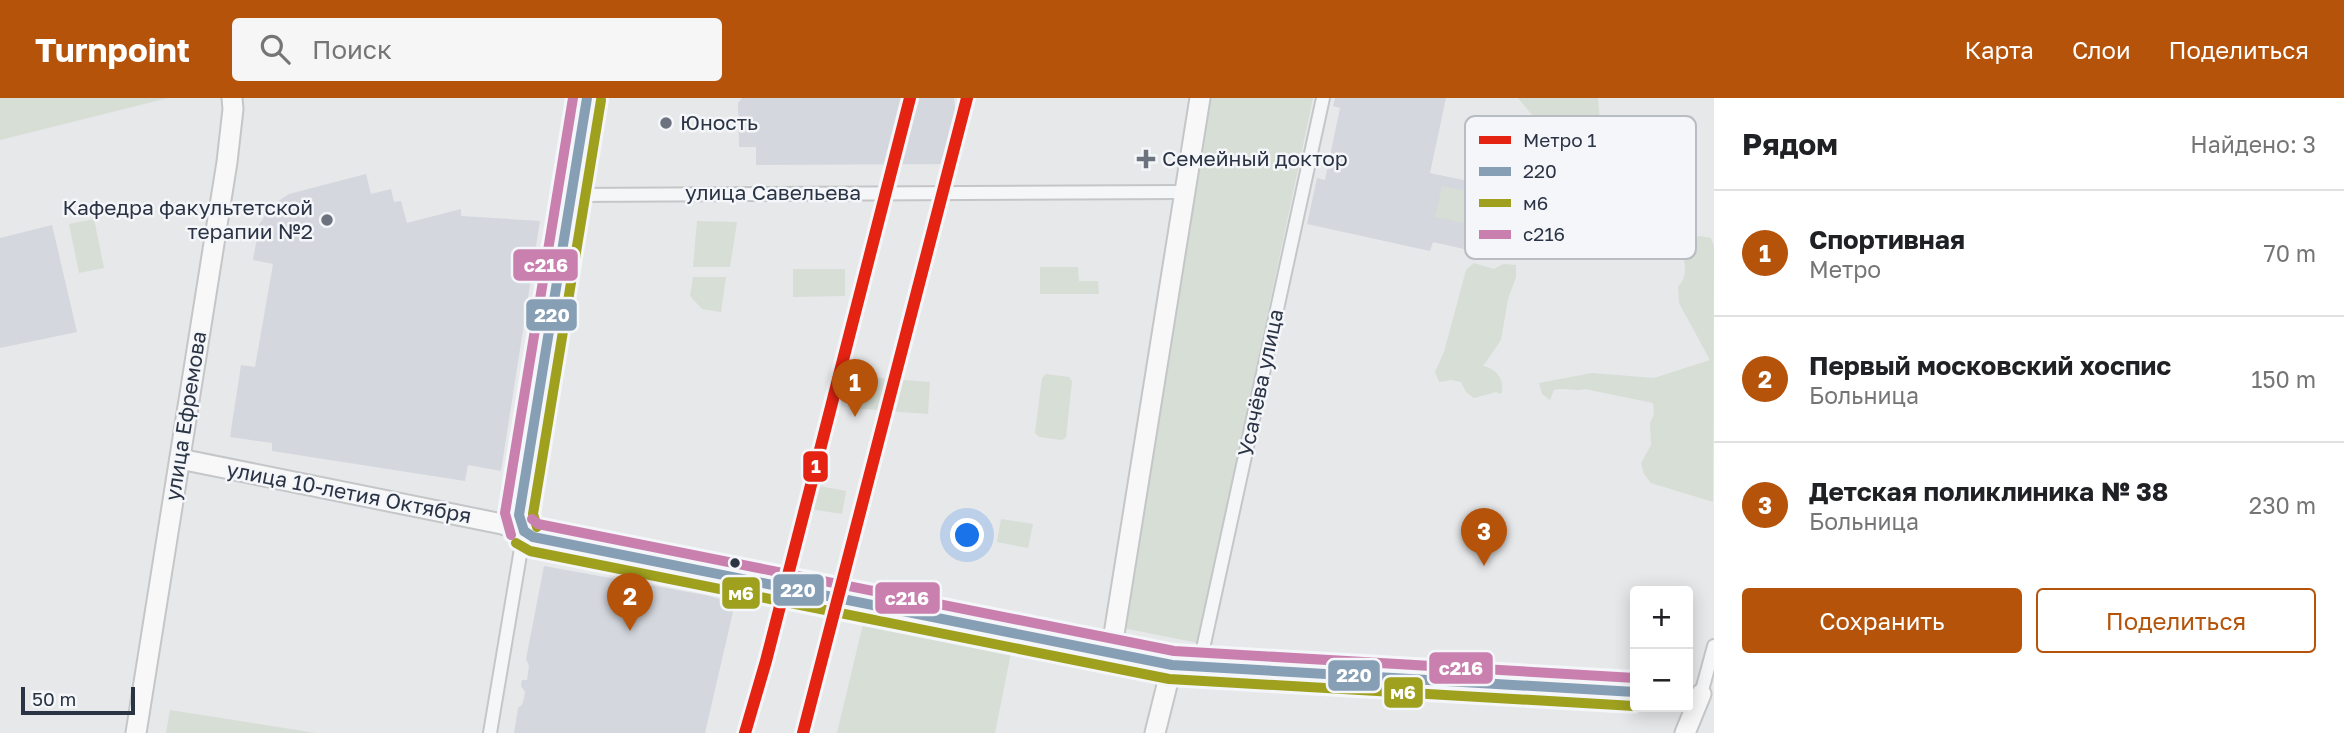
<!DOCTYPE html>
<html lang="ru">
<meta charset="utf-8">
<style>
body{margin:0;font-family:"Golos Text",sans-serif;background:#f6f6f6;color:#202124}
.controls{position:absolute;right:21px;bottom:21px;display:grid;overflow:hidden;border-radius:7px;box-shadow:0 4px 18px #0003}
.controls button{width:63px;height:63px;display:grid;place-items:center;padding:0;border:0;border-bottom:2px solid #e0e0e0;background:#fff;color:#202124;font:35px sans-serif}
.scale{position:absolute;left:21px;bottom:18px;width:114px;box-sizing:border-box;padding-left:7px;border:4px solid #2b3445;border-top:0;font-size:19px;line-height:24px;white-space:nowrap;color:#2b3445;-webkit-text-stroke:5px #f4f6f9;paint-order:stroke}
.you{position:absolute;left:968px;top:438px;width:24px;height:24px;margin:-18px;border:5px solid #fff;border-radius:50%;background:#1a73e8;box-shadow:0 0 0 10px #1a73e833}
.badge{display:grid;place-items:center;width:46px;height:46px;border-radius:50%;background:#b45309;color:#fff;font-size:23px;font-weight:700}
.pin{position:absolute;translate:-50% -58px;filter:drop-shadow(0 2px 4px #0008)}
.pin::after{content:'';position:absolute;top:37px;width:24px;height:21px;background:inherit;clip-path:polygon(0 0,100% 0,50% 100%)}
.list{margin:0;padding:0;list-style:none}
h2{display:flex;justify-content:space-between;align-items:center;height:91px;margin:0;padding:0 28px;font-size:30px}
h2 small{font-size:23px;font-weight:400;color:#757577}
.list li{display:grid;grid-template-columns:46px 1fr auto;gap:21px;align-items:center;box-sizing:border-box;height:126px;padding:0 28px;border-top:2px solid #e0e0e0}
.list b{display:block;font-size:26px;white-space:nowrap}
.list p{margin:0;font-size:23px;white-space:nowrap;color:#757577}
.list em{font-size:23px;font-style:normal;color:#757577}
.actions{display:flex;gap:14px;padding:21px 28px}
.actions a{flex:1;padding:16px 0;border:2px solid #b45309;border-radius:7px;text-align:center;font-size:24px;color:#b45309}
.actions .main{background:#b45309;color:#fff}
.icon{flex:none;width:38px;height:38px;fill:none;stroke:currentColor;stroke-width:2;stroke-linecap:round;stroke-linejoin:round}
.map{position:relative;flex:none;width:1714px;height:635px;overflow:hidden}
header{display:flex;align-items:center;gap:42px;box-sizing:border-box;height:98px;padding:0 35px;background:#b45309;color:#fff}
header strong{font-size:33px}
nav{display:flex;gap:38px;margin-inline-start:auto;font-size:24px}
.search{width:490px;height:63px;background:#f6f6f6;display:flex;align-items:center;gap:18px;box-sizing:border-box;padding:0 24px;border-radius:7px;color:#757577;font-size:26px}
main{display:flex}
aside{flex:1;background:#fff}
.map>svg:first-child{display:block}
.built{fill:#d4d7dd}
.green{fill:#d6ded6}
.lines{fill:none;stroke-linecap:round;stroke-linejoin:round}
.street-casing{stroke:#c4c6c8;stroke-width:16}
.secondary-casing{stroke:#c4c6c8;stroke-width:23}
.street{stroke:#f5f6f7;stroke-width:12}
.secondary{stroke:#f8f8f8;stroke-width:19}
.bus-1-casing{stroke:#f4f6f9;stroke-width:16}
.bus-2-casing{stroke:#f4f6f9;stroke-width:16}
.bus-3-casing{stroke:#f4f6f9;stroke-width:16}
.bus-1{stroke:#869fb5;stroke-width:10}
.bus-2{stroke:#9ea01e;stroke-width:10}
.bus-3{stroke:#ca80af;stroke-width:10}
.metro-1-casing{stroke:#f4f6f9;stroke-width:18}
.metro-1{stroke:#e42313;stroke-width:12}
.poi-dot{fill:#6c737f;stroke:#f4f6f9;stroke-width:2.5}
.bus-dot{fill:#2b3445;stroke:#f4f6f9;stroke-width:2.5}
.labels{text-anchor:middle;stroke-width:5;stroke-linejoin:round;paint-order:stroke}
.poi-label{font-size:21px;fill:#2b3445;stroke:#f4f6f9;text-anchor:start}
.street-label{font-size:21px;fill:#2b3445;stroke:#f4f6f9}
.key{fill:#f4f6f9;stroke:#b8bcc3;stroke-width:2}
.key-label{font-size:19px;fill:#2b3445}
.line-badge{stroke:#f4f6f9;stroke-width:2.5}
.badge-label{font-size:19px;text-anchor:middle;font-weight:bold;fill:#fff}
</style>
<header>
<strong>Turnpoint</strong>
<div class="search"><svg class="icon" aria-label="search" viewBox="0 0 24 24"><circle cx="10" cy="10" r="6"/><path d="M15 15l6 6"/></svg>Поиск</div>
<nav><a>Карта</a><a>Слои</a><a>Поделиться</a></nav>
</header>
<main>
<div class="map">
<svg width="1714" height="635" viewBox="0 0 1714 635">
<rect width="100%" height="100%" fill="#e6e8ea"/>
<g class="built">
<path d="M 742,0 L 954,0 L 960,66 L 756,67 L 756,49 L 739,49 L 738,5 Z"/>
<path d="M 1335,0 L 1446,0 L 1430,75 L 1482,86 L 1468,152 L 1433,144 L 1430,153 L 1307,126 L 1317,80 L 1325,82 L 1340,10 L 1333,8 Z"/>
<path d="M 366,76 L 371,96 L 391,91 L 394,104 L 401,103 L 407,125 L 461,111 L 461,118 L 540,123 L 501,373 L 468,367 L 465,383 L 272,353 L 272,345 L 230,339 L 241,267 L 255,269 L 273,166 L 253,162 L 259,127 L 271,108 L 289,96 Z"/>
<path d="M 52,127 L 77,234 L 0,250 L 0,140 Z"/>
<path d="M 544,468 L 705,497 L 735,505 L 705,635 L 514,635 L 518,610 L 522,607 L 524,600 L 525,594 L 521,588 L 522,582 L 527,582 L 529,568 L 526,561 Z"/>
</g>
<g class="green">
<path d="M 0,0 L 168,0 L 0,42 Z"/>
<path d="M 1210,0 L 1313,0 L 1198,545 L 1123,530 L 1123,517 Z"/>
<path d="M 1518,0 L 1598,0 L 1601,38 L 1597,71 L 1600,82 L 1610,86 L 1618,94 L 1613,114 L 1583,111 L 1575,99 L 1541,91 L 1545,53 L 1537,23 Z"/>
<path d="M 1442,88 L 1471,94 L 1464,125 L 1435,119 Z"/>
<path d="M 1479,117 L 1504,123 L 1495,162 L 1469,156 Z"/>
<path d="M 94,121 L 104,170 L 79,175 L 69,126 Z"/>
<path d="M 697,123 L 737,124 L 730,169 L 693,169 Z"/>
<path d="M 1700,138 L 1711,140 L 1714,148 L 1713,404 L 1651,385 L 1644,376 L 1641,365 L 1651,347 L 1650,325 L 1654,316 L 1653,305 L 1585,291 C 1574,294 1566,289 1554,292 L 1550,302 L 1542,296 L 1539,285 L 1592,275 L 1654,280 L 1710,262 L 1679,205 L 1678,189 C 1695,169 1674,161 1690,140 Z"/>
<path d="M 1474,165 L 1494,171 L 1503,166 L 1516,167 L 1516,179 L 1508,201 L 1501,242 L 1483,268 C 1496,270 1506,283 1501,296 L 1496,294 L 1474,300 L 1466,294 L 1461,284 L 1451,282 L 1439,284 L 1435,274 L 1444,254 L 1466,172 Z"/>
<path d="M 1040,169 L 1078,169 L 1079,183 L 1098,183 L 1099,196 L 1040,196 Z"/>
<path d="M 793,171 L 845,171 L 845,198 L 793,199 Z"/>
<path d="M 693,179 L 726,179 L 721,214 L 702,211 L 690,198 Z"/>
<path d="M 1046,276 L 1069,279 L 1072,283 L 1066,339 L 1062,342 L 1039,339 L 1035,335 L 1042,280 Z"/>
<path d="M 853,278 L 930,284 L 928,316 L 850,310 Z"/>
<path d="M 814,387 L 846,393 L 842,416 L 810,411 Z"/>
<path d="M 1001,421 L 1033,426 L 1028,450 L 997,444 Z"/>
<path d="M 863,526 L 1011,555 L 995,635 L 837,635 Z"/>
<path d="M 170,612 L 316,635 L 166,635 Z"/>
</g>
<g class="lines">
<g class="street-casing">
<g id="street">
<path d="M 572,97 L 1183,94"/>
<path d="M 1199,569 L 1323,0"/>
<path d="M 1701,596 L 1714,548"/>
<path d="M 490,635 L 524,433"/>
</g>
</g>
<g class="secondary-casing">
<g id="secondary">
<path d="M 180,361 L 502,426 L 524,433 L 533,439 L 1172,567 L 1635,594"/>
<path d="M 524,433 L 519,417 L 587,0"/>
<path d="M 1111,555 L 1200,0"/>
<path d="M 136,635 L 227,64 L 233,11 L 232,0"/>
<path d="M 1155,635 L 1172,567"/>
<path d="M 1685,635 L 1701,596"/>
</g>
</g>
<use href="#street" class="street"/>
<use href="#secondary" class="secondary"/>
<g class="bus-1-casing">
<g id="bus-1">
<path d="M 524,433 L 533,439 L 1172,567 L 1635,594"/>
<path d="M 524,433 L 519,417 L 587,0"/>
</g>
</g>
<g class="bus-2-casing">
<g id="bus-2">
<path d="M 537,429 L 533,416 L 601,2"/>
<path d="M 516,445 L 530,453 L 1169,581 L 1634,608"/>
</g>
</g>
<g class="bus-3-casing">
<g id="bus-3">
<path d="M 532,421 L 538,426 L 1174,553 L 1635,580"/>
<path d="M 511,437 L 505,415 L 573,0"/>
</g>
</g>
<use href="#bus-1" class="bus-1"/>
<use href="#bus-2" class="bus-2"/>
<use href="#bus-3" class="bus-3"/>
<g class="metro-1-casing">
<g id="metro-1">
<path d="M 745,635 L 766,563 L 910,0"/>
<path d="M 803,635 L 967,0"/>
</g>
</g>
<use href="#metro-1" class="metro-1"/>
</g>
<g class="poi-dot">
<circle cx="666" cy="25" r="7"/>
<path d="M1142.5 50.5h7v7h7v7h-7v7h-7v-7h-7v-7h7z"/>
<circle cx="327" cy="122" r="7"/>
</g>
<circle class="bus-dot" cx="735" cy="465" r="6"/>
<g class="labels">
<g class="poi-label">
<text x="680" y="32">Юность</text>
<text x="1162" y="68">Семейный доктор</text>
<text x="313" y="117" text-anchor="end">Кафедра факультетской<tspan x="313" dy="24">терапии №2</tspan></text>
</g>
<g class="street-label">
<text x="773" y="102">улица Савельева</text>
<text transform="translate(1261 285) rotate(-78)" y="7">Усачёва улица</text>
<text transform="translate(186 318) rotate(-81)" y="7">улица Ефремова</text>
<text transform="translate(349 395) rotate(11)" y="7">улица 10-летия Октября</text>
</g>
</g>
<rect x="1465" y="18" width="231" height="143" rx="10" class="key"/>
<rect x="1479" y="38" width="32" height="8" fill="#e42313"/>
<rect x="1479" y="69" width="32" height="9" fill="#869fb5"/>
<rect x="1479" y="101" width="32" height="8" fill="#9ea01e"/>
<rect x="1479" y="132" width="32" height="9" fill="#ca80af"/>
<g class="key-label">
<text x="1523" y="49">Метро 1</text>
<text x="1523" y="80">220</text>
<text x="1523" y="112">м6</text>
<text x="1523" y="143">с216</text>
</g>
<g class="line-badge">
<rect x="512" y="150" width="67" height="34" rx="7" fill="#ca80af"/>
<rect x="525" y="200" width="53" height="34" rx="7" fill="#869fb5"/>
<rect x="802" y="352" width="27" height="33" rx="7" fill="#e42313"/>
<rect x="772" y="475" width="53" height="34" rx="7" fill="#869fb5"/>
<rect x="721" y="478" width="40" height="34" rx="7" fill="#9ea01e"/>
<rect x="874" y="483" width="67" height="34" rx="7" fill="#ca80af"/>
<rect x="1428" y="553" width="66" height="34" rx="7" fill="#ca80af"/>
<rect x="1327" y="561" width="54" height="33" rx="7" fill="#869fb5"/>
<rect x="1383" y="578" width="41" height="33" rx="7" fill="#9ea01e"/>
</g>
<g class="badge-label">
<text x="546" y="174">с216</text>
<text x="552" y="224">220</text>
<text x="816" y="375">1</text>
<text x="798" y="499">220</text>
<text x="741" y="502">м6</text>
<text x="907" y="507">с216</text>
<text x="1461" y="577">с216</text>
<text x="1354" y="584">220</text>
<text x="1403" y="601">м6</text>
</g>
</svg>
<div class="controls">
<button>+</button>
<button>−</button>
</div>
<div class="scale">50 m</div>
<div class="you"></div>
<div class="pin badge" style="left:855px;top:319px">1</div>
<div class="pin badge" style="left:630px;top:533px">2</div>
<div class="pin badge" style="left:1484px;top:468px">3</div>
</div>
<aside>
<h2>Рядом<small>Найдено: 3</small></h2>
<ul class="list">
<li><span class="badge">1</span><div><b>Спортивная</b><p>Метро</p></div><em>70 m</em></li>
<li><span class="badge">2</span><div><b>Первый московский хоспис</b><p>Больница</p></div><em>150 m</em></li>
<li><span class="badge">3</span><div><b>Детская поликлиника № 38</b><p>Больница</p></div><em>230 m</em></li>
</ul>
<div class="actions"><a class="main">Сохранить</a><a>Поделиться</a></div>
</aside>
</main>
